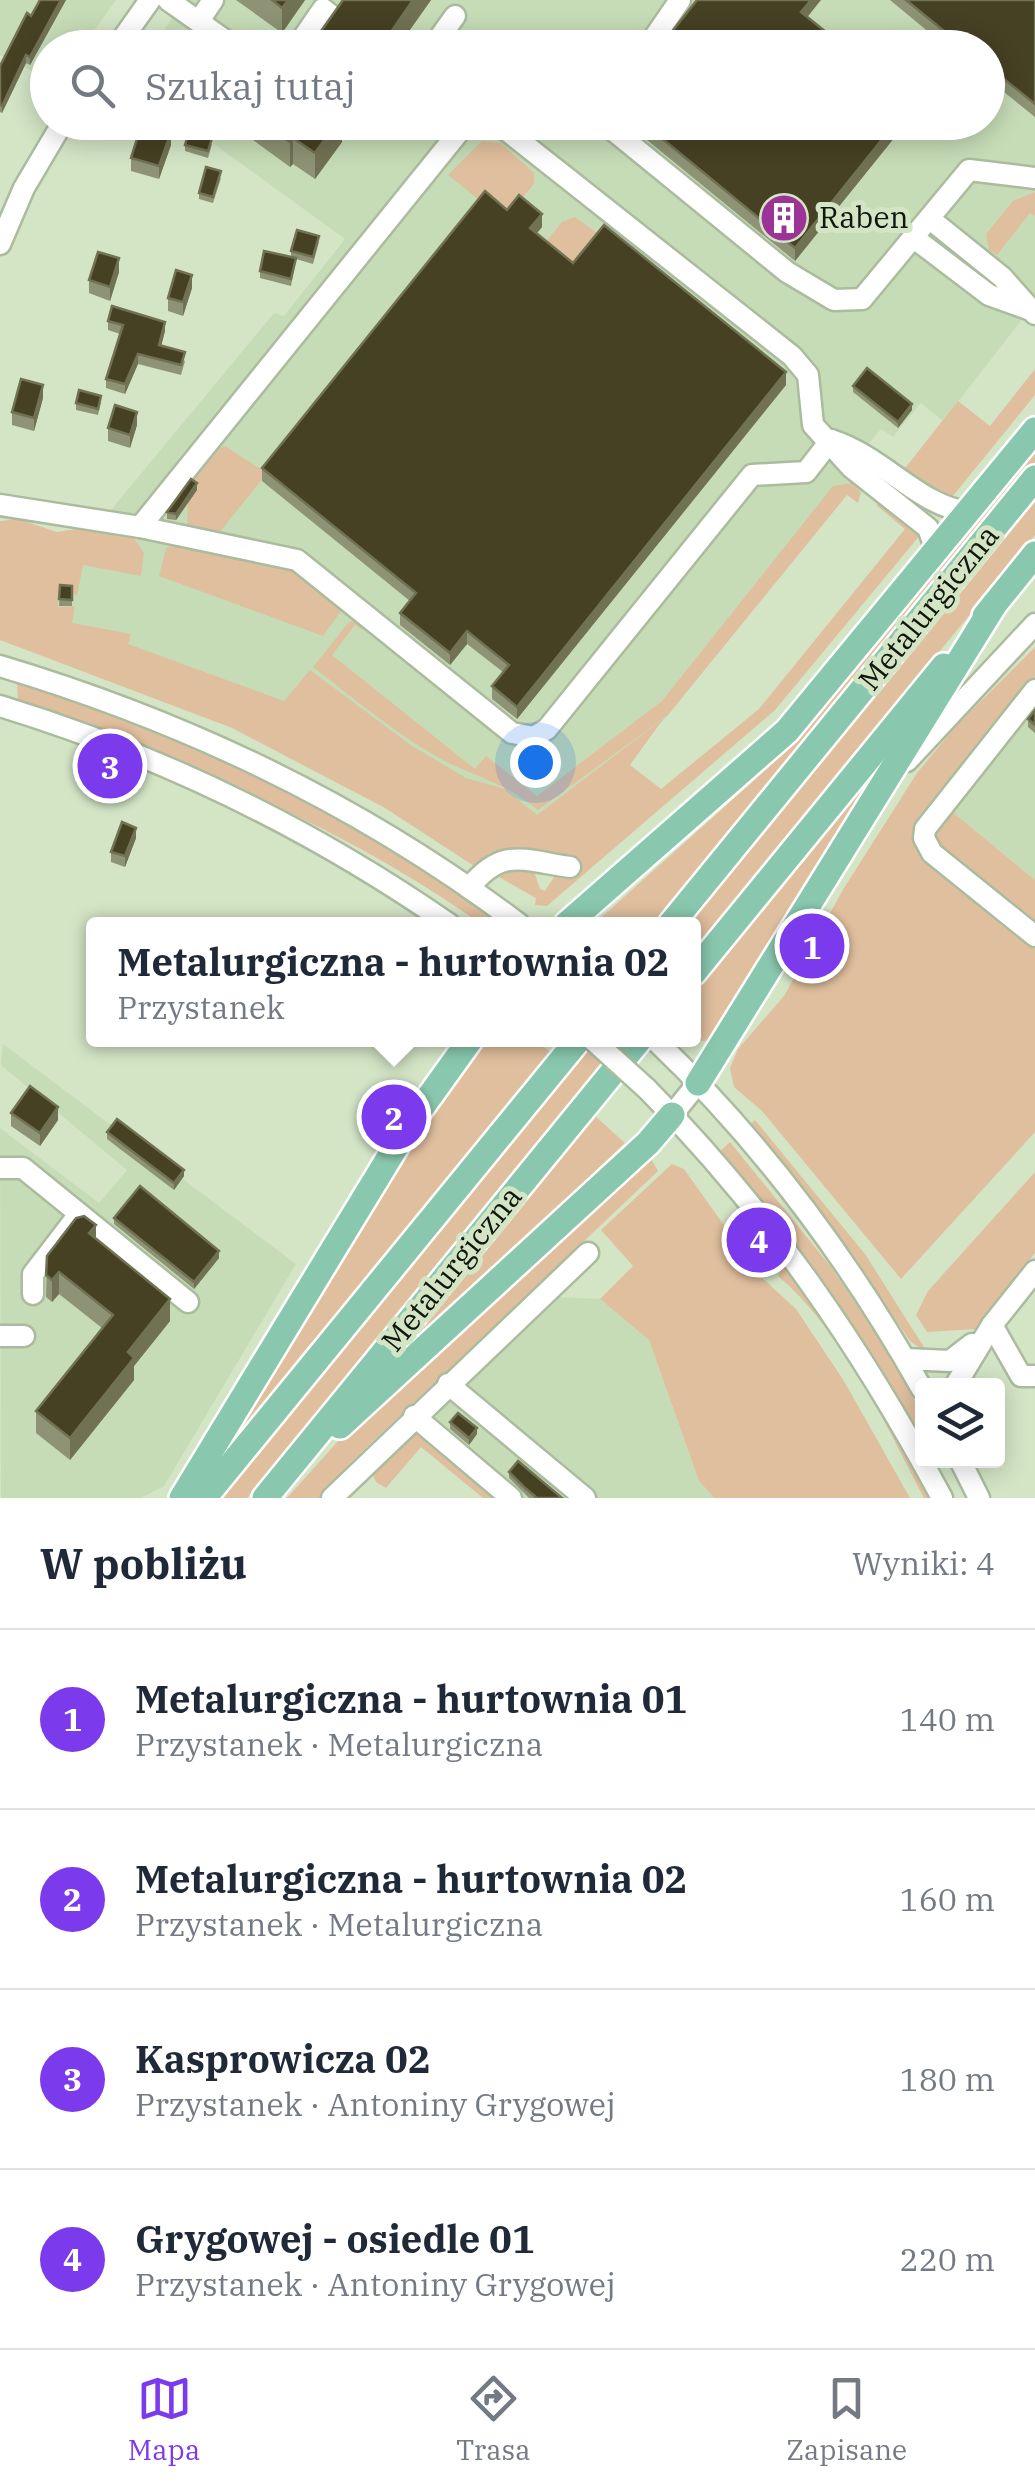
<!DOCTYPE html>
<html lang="pl">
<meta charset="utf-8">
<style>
body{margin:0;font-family:"IBM Plex Serif",serif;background:#f2f2f3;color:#1f2937}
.controls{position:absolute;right:30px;bottom:30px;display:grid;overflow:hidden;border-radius:10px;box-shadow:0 5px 25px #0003}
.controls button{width:90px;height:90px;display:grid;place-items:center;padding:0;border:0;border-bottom:2px solid #e0e1e3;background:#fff;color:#1f2937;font:50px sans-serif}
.you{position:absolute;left:535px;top:762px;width:35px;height:35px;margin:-25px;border:8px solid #fff;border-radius:50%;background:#1a73e8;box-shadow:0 0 0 15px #1a73e833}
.badge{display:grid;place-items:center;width:65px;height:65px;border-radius:50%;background:#7c3aed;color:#fff;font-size:32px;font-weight:700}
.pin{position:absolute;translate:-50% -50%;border:5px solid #fff;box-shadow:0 2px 10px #0006}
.popup{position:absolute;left:86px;top:917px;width:615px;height:130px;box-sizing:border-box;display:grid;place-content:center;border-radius:10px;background:#fff;filter:drop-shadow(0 2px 8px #0005);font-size:32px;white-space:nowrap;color:#747a83}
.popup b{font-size:38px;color:#1f2937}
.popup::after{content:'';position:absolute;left:50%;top:100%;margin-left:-20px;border:20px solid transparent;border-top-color:#fff}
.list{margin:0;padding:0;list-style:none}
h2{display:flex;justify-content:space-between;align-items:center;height:130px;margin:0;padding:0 40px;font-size:42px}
h2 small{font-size:32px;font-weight:400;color:#747a83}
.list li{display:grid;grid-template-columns:65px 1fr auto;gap:30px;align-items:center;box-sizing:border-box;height:180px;padding:0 40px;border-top:2px solid #e0e1e3}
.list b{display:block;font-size:38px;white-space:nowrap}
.list p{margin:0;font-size:32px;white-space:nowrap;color:#747a83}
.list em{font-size:32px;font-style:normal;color:#747a83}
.icon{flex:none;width:55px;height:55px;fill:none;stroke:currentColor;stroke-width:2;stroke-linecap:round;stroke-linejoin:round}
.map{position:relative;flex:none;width:1035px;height:1498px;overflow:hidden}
.search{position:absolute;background:#fff;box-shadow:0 5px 25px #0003;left:30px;right:30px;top:30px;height:110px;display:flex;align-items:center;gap:25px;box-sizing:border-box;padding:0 35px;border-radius:55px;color:#747a83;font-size:38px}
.sheet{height:850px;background:#fff}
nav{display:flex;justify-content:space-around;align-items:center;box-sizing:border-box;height:140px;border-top:2px solid #e0e1e3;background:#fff;font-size:28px;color:#747a83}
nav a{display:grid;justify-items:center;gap:5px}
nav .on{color:#7c3aed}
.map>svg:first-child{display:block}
.built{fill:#c6dcb6}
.green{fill:#e0bf9e}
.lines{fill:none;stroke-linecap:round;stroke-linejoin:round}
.minor-casing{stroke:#abbc9e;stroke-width:25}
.major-casing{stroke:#fff;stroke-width:30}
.minor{stroke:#fff;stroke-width:20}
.major{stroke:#89c8af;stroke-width:25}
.minor-bridge-casing{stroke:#abbc9e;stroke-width:25;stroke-linecap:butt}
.minor-bridge{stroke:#fff;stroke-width:20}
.wall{fill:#8d9374}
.shaded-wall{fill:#717254}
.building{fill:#464123;stroke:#717254;stroke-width:2.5}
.labels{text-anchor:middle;stroke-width:10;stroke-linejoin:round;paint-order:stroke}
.poi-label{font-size:30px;fill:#10160b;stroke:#d4e5c6;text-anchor:start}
.street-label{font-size:30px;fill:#10160b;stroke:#d4e5c6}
</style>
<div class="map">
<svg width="1035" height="1498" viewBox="0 0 1035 1498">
<rect width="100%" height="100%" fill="#d4e5c6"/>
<g class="built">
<path d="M 0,0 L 116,0 L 82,47 L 48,48 L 47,78 L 0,55 Z"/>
<path d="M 185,0 L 1035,0 L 1035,303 L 943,421 L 921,403 L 893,437 L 881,429 L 852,464 L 862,473 L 663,721 L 537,818 L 19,621 L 274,313 L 284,316 L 345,239 L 185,123 L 988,122 L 988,48 L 152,47 Z"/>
<path d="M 1035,676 L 1035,880 L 938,800 Z"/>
<path d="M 3,1044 L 296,1264 L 164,1486 L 141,1498 L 1,1498 L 0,1128 L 99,1203 L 127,1170 L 1,1065 Z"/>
<path d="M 557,1297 L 600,1299 L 649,1340 L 699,1481 L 714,1498 L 524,1498 L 430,1422 Z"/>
</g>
<g class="green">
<path d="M 482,141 L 501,143 L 534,173 L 534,184 L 504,220 L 448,175 Z"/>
<path d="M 1035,192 L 1035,216 L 1030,213 L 997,255 L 989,250 L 986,234 L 1013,201 Z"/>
<path d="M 575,217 L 604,238 L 573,276 L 540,249 L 562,222 Z"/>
<path d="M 1035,369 L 1035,395 L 948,502 L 902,472 L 958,401 L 990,426 Z"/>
<path d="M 225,446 L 267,473 L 219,533 L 187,528 L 188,500 L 178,496 L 210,452 Z"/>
<path d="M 1035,446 L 1035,464 L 655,924 L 594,924 L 750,784 L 820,709 Z"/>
<path d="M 852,483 L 861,492 L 858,503 L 847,495 L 668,715 L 538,810 C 504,781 472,777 434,755 C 391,730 352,697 313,667 L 349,622 L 358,619 L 366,623 L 361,629 L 355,625 L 332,655 L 475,769 L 486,756 L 537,796 L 662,701 L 833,486 Z"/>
<path d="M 1035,490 L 1035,535 L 694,951 L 694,924 L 682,924 Z"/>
<path d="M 880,503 L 921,534 L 775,710 L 547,906 L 535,905 L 536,898 L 497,876 L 494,880 L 489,877 L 501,865 L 534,871 L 540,889 L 545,891 L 556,874 L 493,855 L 474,866 L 385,808 L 232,728 L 0,640 L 0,521 L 18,519 L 57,532 L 89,527 L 133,537 L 144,553 L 141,576 L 83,565 L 77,596 L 66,589 L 58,593 L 58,607 L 75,606 L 72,623 L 131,634 L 128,644 L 284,701 L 310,670 L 412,746 L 466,778 L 505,789 L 537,815 L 664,718 L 630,765 L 661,789 L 759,709 L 905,529 L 876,505 Z"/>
<path d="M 178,545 L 300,571 L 341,604 L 342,610 L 323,636 L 159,576 L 166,548 Z"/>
<path d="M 1035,647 L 1035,676 L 938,800 L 1035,880 L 1035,1132 L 901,1279 L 762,1111 L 734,1087 L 730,1068 L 738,1049 L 784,996 L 844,888 L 917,773 L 955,727 Z"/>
<path d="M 17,680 C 190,738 349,813 497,920 L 494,924 L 481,924 C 335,821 185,764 18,704 Z"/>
<path d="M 933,697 L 712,1040 L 683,1043 L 679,1040 L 694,1040 L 694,995 Z"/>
<path d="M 486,1040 L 533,1040 L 554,1054 L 218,1464 C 302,1320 383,1172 486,1040 Z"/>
<path d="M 588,1040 L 621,1040 L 247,1498 L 215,1498 Z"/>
<path d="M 593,1114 L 625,1143 L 372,1383 Z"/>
<path d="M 755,1120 L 865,1254 L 929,1355 L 910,1341 L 831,1225 L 749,1125 Z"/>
<path d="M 730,1142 L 831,1267 L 885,1347 L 922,1414 L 922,1437 C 864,1335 796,1241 719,1152 Z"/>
<path d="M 650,1157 L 658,1171 L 351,1462 L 320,1498 L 287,1498 L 375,1400 Z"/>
<path d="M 672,1164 L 684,1169 L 760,1276 L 796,1309 L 844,1381 L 910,1498 L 714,1498 L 699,1481 L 649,1340 L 600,1299 L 633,1266 L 601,1230 Z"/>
<path d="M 1035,1172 L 1035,1253 L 976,1329 L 927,1332 L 916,1315 L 928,1291 Z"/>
<path d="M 783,1267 L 823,1311 L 933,1498 L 924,1498 C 887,1426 840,1328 778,1276 Z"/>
<path d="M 413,1431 L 419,1432 L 499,1498 L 483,1498 L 421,1447 L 386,1488 L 376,1482 L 371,1471 Z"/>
</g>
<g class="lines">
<g class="minor-casing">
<g id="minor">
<path d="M 168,0 L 236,48"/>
<path d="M 199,21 L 213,0"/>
<path d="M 116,48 L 150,0"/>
<path d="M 296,48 L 323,9 L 332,16"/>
<path d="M 432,48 L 455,16"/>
<path d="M 647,48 L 680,0"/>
<path d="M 496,122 L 792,356 L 808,375 L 813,425 L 852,468 L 928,528 L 936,550"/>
<path d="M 603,122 L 787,272 L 834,300 L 862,299 L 969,170 L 1035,178"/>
<path d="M 930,219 L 1002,277 L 1035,314"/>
<path d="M 914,238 L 989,295 L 1028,309"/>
<path d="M 0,244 L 24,188 L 63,122"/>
<path d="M 831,440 C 884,457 919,506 968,512"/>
<path d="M 0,505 L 140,527 L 297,560 L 512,733 L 534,737 L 547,729 L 752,475 L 806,472 L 831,440"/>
<path d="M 140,527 L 467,122"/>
<path d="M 0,666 C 187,722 363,806 519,924"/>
<path d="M 1035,690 L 925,829 L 924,838 L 932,853 L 1035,936"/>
<path d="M 0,706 C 160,755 312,829 449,924"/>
<path d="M 907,761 L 1035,624"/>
<path d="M 469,888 C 502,847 522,860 570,867"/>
<path d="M 655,1040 C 762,1142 850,1261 922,1389"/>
<path d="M 647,1089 C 768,1211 861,1347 942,1498"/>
<path d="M 672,1115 L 698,1083"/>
<path d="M 0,1168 L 23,1168 L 188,1302"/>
<path d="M 33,1294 L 33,1274 L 79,1214"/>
<path d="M 992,1325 L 1021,1376 L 1035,1376"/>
<path d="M 0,1336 L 24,1336"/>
<path d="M 905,1359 L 950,1361 L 972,1344"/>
<path d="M 448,1384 L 585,1498"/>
<path d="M 955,1386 L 992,1325 L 1035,1271"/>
<path d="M 414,1416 L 511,1498"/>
<path d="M 960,1460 L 979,1498"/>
<path d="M 332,1498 L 588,1253"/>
</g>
</g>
<g class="major-casing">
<g id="major">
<path d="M 985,616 L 1035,554"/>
<path d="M 567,924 L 787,731 L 1035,430"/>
<path d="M 671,924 L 1035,478"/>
<path d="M 694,972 L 944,666"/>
<path d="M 698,1083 L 994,605"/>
<path d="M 340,1426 L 648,1143 L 672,1115"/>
<path d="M 182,1498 L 409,1125 L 470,1040"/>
<path d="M 204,1498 L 578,1040"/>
<path d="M 265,1498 L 639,1040"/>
</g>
</g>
<use href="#minor" class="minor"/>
<use href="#major" class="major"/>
<g class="minor-bridge-casing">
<path id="minor-bridge" d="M 593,1040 L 647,1089"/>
</g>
<use href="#minor-bridge" class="minor-bridge"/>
</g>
<g class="wall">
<path d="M 40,0 L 66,0 L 30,65 L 26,63 L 2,113 L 0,112 L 0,66 Z"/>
<path d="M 236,0 L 305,0 L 282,33 Z"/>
<path d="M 431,0 L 397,48 L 319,48 L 319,34 Z"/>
<path d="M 890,0 L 1035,0 L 1035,117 L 988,79 L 988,48 L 948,48 Z"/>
<path d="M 228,122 L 342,122 L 342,142 L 315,179 L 293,164 L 290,167 Z"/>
<path d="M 625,122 L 907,122 L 795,261 Z"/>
<path d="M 212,144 L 208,158 L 185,151 L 185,145 Z"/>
<path d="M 171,145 L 159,179 L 131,171 L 131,158 Z"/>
<path d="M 221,178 L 213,203 L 199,199 L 199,193 Z"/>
<path d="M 507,210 L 542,227 L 537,233 L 573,263 L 786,385 L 517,719 L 492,699 L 492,686 L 503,672 L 467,644 L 450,665 L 400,625 L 400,613 L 410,601 L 262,481 L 262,468 Z"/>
<path d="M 319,242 L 313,264 L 296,259 L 291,286 L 260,278 L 260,271 L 291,257 L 291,251 Z"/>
<path d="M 119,272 L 110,301 L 89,293 L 89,280 Z"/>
<path d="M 192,288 L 183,316 L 168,311 L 168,298 Z"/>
<path d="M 108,321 L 165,331 L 161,346 L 185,361 L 181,375 L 138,364 L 125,394 L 106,388 L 106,379 L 120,334 L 108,330 Z"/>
<path d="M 853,386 L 912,410 L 898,428 L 853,392 Z"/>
<path d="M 43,398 L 34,431 L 12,425 L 12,412 Z"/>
<path d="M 101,402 L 98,415 L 76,410 L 76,403 Z"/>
<path d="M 137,425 L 130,448 L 108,441 L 108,428 Z"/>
<path d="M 197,490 L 176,520 L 167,519 L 167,512 Z"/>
<path d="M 60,585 L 72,586 L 72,606 L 59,606 Z"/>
<path d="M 1035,710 L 1035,733 L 1028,727 L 1028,719 Z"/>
<path d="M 136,838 L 125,867 L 111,862 L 111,852 Z"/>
<path d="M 94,979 L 94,1009 L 88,1007 L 88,994 Z"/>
<path d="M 11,1113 L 58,1120 L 40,1146 L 11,1126 Z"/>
<path d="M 107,1132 L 184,1176 L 174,1190 L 107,1139 Z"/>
<path d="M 114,1218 L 219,1258 L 194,1289 L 114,1224 Z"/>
<path d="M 96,1239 L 170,1321 L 134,1366 L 134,1380 L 70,1460 L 36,1433 L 36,1411 L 102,1328 L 59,1294 L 52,1302 L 46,1297 L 47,1256 Z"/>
<path d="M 450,1422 L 477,1434 L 469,1445 L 450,1429 Z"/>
<path d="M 509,1472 L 562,1498 L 529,1498 L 509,1478 Z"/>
</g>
<g class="shaded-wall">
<path d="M 61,0 L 66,0 L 30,65 L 30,57 Z"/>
<path d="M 288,0 L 305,0 L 282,33 L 282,8 Z"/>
<path d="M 413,0 L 431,0 L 397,48 L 380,48 Z"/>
<path d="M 811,0 L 821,0 L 801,25 L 801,12 Z"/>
<path d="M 26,55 L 26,63 L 2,113 L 2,106 Z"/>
<path d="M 337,122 L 342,122 L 342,142 L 315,179 L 315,153 Z"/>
<path d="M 896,122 L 907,122 L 795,261 L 795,248 Z"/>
<path d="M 171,132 L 171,145 L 159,179 L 159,166 Z"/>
<path d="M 293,138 L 293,164 L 290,167 L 290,142 Z"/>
<path d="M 542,214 L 542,227 L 530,241 L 530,228 Z"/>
<path d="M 119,258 L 119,272 L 110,301 L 110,287 Z"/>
<path d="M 192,275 L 192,288 L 183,316 L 183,302 Z"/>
<path d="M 165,322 L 165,331 L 159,354 L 159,345 Z"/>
<path d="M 138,354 L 138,364 L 125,394 L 125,384 Z"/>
<path d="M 786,372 L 786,385 L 517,719 L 517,707 Z"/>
<path d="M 43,385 L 43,398 L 34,431 L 34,418 Z"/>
<path d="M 912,404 L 912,410 L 898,428 L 898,422 Z"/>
<path d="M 137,412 L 137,425 L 130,448 L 130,435 Z"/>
<path d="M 197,483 L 197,490 L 176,520 L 176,514 Z"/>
<path d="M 467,631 L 467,644 L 450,665 L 450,653 Z"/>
<path d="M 136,828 L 136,838 L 125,867 L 125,856 Z"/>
<path d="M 58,1107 L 58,1120 L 40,1146 L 40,1133 Z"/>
<path d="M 184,1170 L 184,1176 L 174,1190 L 174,1183 Z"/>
<path d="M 96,1225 L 96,1247 L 89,1233 Z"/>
<path d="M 219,1251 L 219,1258 L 194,1289 L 194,1282 Z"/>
<path d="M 59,1272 L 59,1294 L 52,1302 L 52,1280 Z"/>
<path d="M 170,1299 L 170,1321 L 134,1366 L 134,1380 L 70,1460 L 70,1438 L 128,1352 Z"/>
<path d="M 477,1428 L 477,1434 L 469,1445 L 469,1438 Z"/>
</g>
<g class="building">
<path d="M 40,0 L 61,0 L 30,57 L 26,55 L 2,106 L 0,104 L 0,66 L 27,13 L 31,16 Z"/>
<path d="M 272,0 L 288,0 L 282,8 Z"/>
<path d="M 343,0 L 413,0 L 380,48 L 339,48 L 319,34 Z"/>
<path d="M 697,0 L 811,0 L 801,12 L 846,48 L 659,48 Z"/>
<path d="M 906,0 L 1035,0 L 1035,104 L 988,66 L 988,48 L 965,48 Z"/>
<path d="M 227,33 L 247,48 L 217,48 Z"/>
<path d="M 264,122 L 337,122 L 315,153 L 293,138 L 290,142 Z"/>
<path d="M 642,122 L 896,122 L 795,248 Z"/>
<path d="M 142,123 L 171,132 L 159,166 L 131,158 Z"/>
<path d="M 189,131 L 212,138 L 208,151 L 185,145 Z"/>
<path d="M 206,167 L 221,171 L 213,197 L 199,193 Z"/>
<path d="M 485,191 L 507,210 L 519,195 L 542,214 L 530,228 L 573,263 L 604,225 L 786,372 L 517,707 L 492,686 L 509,665 L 467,631 L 450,653 L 400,613 L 416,593 L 262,468 Z"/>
<path d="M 297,230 L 319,236 L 313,257 L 291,251 Z"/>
<path d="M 264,251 L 296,258 L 291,279 L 260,271 Z"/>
<path d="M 98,252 L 119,258 L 110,287 L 89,280 Z"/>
<path d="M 176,270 L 192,275 L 183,302 L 168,298 Z"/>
<path d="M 112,306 L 165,322 L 159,345 L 185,352 L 181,365 L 138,354 L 125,384 L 106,379 L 123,325 L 108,321 Z"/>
<path d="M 867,368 L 912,404 L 898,422 L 853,386 Z"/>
<path d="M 21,379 L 43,385 L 34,418 L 12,412 Z"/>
<path d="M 79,390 L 101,396 L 98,409 L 76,403 Z"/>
<path d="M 115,405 L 137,412 L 130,435 L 108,428 Z"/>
<path d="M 191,479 L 197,483 L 176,514 L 167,512 Z"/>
<path d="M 60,585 L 72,586 L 72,600 L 59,599 Z"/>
<path d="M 1035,710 L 1035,725 L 1028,719 Z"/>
<path d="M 122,822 L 136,828 L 125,856 L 111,852 Z"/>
<path d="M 94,979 L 94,996 L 88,994 Z"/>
<path d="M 30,1086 L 58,1107 L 40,1133 L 11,1113 Z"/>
<path d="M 117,1119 L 184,1170 L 174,1183 L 107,1132 Z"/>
<path d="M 140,1186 L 219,1251 L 194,1282 L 114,1218 Z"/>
<path d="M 84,1216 L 96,1225 L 89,1233 L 170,1299 L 128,1352 L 134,1358 L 70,1438 L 36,1411 L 113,1315 L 59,1272 L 52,1280 L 46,1275 L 47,1256 L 76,1218 Z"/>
<path d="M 458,1413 L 477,1428 L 469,1438 L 450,1422 Z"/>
<path d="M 518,1461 L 562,1498 L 537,1498 L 524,1487 L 509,1472 Z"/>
</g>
<defs>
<g id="building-disc" transform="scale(2.5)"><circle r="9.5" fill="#9c3497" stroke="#d4e5c6"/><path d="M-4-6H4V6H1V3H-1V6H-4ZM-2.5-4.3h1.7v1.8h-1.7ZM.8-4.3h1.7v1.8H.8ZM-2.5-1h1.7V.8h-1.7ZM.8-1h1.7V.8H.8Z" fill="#fff"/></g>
</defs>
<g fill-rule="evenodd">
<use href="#building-disc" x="784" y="218"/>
</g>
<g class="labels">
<g class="poi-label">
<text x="819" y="228">Raben</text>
</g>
<g class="street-label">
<text transform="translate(929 608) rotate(-51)" y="10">Metalurgiczna</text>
<text transform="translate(452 1269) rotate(-51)" y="10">Metalurgiczna</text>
</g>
</g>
</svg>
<div class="controls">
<button><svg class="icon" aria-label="layers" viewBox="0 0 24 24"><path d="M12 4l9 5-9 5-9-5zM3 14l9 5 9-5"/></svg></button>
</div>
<div class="you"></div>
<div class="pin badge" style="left:812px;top:946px">1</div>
<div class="pin badge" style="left:394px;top:1117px">2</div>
<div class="popup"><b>Metalurgiczna - hurtownia 02</b>Przystanek</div>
<div class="pin badge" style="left:110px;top:766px">3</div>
<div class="pin badge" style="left:759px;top:1240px">4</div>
<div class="search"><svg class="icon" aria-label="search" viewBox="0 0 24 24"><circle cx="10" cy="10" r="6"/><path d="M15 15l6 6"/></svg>Szukaj tutaj</div>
</div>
<section class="sheet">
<h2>W pobliżu<small>Wyniki: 4</small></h2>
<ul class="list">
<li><span class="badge">1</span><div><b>Metalurgiczna - hurtownia 01</b><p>Przystanek · Metalurgiczna</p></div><em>140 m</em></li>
<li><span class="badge">2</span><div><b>Metalurgiczna - hurtownia 02</b><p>Przystanek · Metalurgiczna</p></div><em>160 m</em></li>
<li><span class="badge">3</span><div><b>Kasprowicza 02</b><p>Przystanek · Antoniny Grygowej</p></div><em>180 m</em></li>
<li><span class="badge">4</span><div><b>Grygowej - osiedle 01</b><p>Przystanek · Antoniny Grygowej</p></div><em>220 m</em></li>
</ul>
</section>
<nav>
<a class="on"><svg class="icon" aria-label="map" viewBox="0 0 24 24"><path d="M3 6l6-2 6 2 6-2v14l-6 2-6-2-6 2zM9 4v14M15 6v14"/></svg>Mapa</a>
<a><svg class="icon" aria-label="directions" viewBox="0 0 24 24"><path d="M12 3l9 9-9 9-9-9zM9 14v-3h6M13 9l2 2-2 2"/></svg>Trasa</a>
<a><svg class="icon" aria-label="saved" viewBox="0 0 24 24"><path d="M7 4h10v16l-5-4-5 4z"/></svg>Zapisane</a>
</nav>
